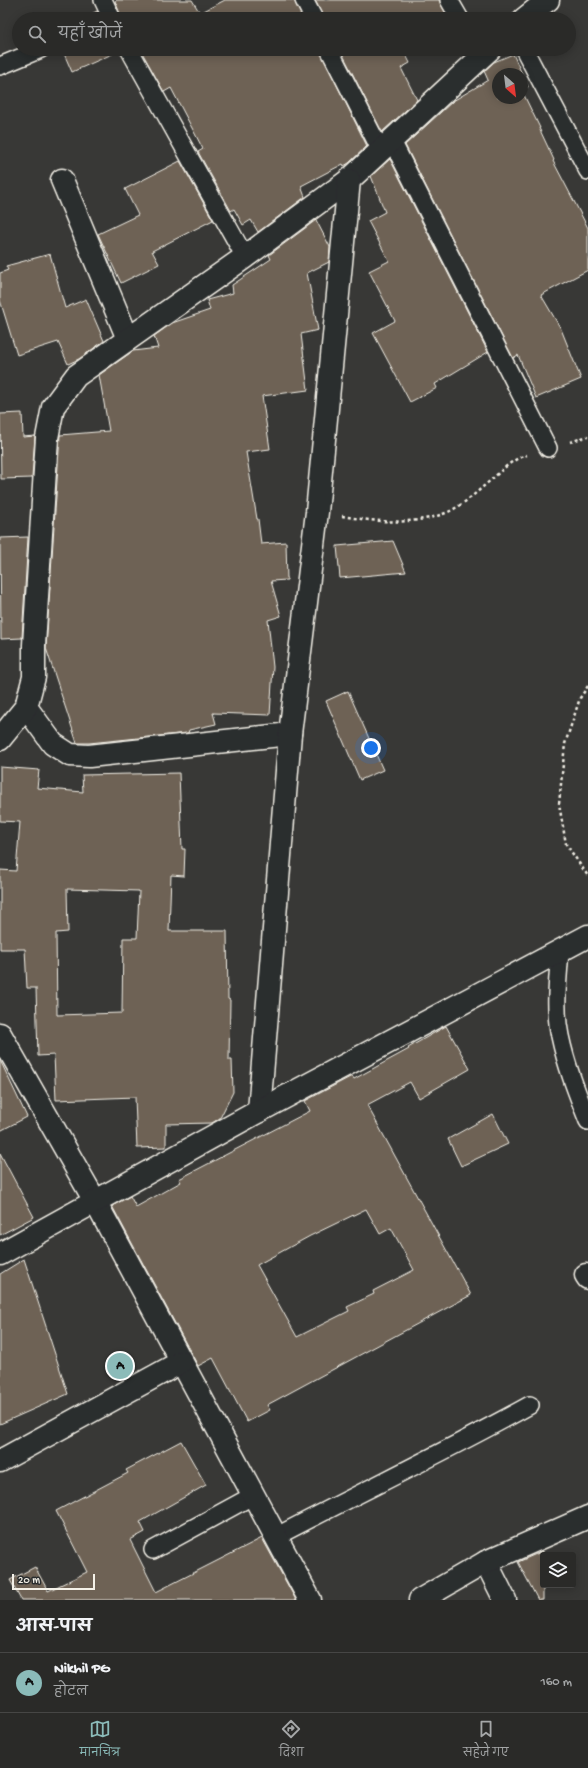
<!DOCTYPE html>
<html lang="hi">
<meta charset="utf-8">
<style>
body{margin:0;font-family:"Gochi Hand","Playpen Sans Deva",sans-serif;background:#363634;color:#f1f3f6}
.controls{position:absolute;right:12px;bottom:12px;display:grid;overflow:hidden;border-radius:4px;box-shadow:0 2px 10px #0003}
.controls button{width:36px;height:36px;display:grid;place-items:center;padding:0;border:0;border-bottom:1px solid #464645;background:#2a2a28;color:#f1f3f6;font:20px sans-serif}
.compass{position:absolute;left:492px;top:68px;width:36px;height:36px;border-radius:50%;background:#2a2a28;box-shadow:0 2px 10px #0003;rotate:152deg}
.scale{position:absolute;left:12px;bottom:10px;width:83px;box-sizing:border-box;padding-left:4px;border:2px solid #f4f1e8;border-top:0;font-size:11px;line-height:14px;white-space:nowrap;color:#f4f1e8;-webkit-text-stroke:3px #2a2d2e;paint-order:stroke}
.you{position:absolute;left:371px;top:748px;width:14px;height:14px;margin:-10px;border:3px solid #fff;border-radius:50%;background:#1a73e8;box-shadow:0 0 0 6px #1a73e833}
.badge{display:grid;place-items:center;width:26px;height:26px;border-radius:50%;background:#8bbbb9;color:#111;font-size:13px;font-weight:700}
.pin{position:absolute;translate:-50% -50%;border:2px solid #fff;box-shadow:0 1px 4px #0006}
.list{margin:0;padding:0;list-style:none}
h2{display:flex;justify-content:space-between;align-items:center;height:52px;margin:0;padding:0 16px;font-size:17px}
h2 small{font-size:13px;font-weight:400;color:#a5a7a8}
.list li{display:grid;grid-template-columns:26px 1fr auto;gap:12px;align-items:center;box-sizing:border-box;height:60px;padding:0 16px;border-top:1px solid #464645}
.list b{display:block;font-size:15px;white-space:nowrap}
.list p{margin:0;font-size:13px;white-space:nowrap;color:#a5a7a8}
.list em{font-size:13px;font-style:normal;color:#a5a7a8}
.icon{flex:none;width:22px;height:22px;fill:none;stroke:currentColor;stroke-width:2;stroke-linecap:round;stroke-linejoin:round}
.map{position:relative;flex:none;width:588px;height:1600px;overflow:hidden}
.search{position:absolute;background:#2a2a28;box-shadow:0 2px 10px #0003;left:12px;right:12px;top:12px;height:44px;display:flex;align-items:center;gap:10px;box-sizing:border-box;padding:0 14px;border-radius:22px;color:#a5a7a8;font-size:15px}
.sheet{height:112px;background:#2a2a28}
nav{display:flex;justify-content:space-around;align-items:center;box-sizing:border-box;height:56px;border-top:1px solid #464645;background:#2a2a28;font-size:11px;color:#a5a7a8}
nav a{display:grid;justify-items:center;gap:2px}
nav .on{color:#8bbbb9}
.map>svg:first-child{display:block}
.building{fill:#6e6255;stroke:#f4f1e8;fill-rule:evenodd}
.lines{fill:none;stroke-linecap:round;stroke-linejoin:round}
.lane-casing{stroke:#f4f1e8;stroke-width:20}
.street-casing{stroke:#f4f1e8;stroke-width:25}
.path{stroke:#f4f1e8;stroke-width:2.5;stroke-dasharray:3 3;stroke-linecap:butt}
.lane{stroke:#2a2d2e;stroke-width:17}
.street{stroke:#2a2d2e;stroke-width:22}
</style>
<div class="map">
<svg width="588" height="1600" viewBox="0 0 588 1600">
<rect width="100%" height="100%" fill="#383836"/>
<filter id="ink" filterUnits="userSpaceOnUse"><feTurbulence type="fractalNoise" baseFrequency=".025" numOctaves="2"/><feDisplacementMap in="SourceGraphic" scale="8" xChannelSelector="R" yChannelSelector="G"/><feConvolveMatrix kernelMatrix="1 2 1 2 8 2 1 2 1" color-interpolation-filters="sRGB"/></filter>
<g filter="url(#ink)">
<g class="building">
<path d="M 117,0 L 192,0 L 200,13 L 225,0 L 294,0 L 303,19 L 122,19 L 115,1 Z"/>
<path d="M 315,0 L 439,0 L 447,16 L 421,19 L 324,19 Z"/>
<path d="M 97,11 L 101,19 L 82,19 Z"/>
<path d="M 62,49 L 119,49 L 119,51 L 72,72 Z"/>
<path d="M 140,49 L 319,49 L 367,146 L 349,163 L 344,166 L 343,164 L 301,186 L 305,197 L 258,232 L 251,220 L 243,225 L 234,209 L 231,211 L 198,152 L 203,149 L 171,88 L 164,92 Z"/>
<path d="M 340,49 L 403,49 L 410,63 L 401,68 L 417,100 L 382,132 Z"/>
<path d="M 513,54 L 528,87 L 522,89 L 522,74 L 498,74 L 498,98 L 522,98 L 522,91 L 540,128 L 539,128 L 554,160 L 553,161 L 588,228 L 588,270 L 541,295 L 561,329 L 581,379 L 536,398 L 518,355 L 513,358 L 405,145 L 453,101 L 488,80 L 484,71 L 494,62 Z"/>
<path d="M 390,159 L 488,352 L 435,384 L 437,388 L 410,402 L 373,333 L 395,321 L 369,271 L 389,261 L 368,221 L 385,212 L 371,176 Z"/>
<path d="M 180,161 L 213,220 L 152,251 L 159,264 L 121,283 L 98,234 L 138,215 L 125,189 Z"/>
<path d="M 316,220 L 330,247 L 329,262 L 307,273 L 318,330 L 301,334 L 308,390 L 262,396 L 270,449 L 246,452 L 257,519 L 258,519 L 261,544 L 286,542 L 287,580 L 271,581 L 281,616 L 268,620 L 273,667 L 270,715 L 213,713 L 216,724 L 189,730 L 188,733 L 89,743 L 77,743 L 46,648 L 60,435 L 109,431 L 99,375 L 133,351 L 158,348 L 154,336 L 172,323 L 210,310 L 207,300 L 233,293 L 232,285 L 271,259 L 269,255 Z"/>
<path d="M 50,254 L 65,308 L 86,299 L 104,341 L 79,359 L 68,364 L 58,342 L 17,355 L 0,300 L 0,273 L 8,270 L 6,266 Z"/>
<path d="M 22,413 L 23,437 L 35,436 L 32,478 L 1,479 L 0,414 Z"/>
<path d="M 28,537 L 22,638 L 1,639 L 0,538 Z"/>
<path d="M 393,541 L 406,572 L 340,578 L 337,546 Z"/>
<path d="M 348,691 L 383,770 L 360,780 L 326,701 Z"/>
<path d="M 0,767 L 39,770 L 37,788 L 83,792 L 82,775 L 179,773 L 182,849 L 185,849 L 184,876 L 171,875 L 169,931 L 227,931 L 228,999 L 230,1000 L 229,1060 L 232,1060 L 233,1092 L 220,1118 L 212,1123 L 166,1124 L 166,1147 L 137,1148 L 135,1097 L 56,1100 L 54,1055 L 38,1056 L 36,988 L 27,988 L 25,949 L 0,949 L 0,870 L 16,871 L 20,822 L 0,821 ZM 67,889 L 139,891 L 137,938 L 123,938 L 122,1013 L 57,1015 L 56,933 L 68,932 Z"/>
<path d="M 446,1026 L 470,1069 L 419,1098 L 410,1082 L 367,1105 L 471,1295 L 267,1405 L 270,1410 L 247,1422 L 213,1358 L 198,1366 L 112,1206 L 130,1196 L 136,1207 L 181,1182 L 179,1179 L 310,1111 L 305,1101 L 352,1076 L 354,1079 L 409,1049 L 408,1048 ZM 366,1209 L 380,1234 L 391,1228 L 414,1270 L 373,1291 L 374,1294 L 347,1307 L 349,1311 L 297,1337 L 257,1265 L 310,1236 Z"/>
<path d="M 0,1060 L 27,1117 L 0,1131 Z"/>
<path d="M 493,1114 L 508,1144 L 461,1166 L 448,1139 Z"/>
<path d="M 0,1153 L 34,1217 L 0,1235 Z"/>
<path d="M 24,1259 L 68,1394 L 0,1424 L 0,1274 Z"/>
<path d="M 181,1441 L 206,1485 L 140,1522 L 145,1532 L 130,1540 L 156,1592 L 262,1538 L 296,1600 L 21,1600 L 10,1580 L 35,1567 L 48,1591 L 87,1572 L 56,1511 L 128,1473 L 126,1470 Z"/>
<path d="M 543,1551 L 543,1600 L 538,1600 L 518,1562 Z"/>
</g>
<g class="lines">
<g class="lane-casing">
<g id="lane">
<path d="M 103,0 L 112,19"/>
<path d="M 304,0 L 314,19"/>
<path d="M 449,0 L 460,19"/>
<path d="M 129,49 L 245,257"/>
<path d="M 329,49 L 381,151"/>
<path d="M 524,49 L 588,171"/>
<path d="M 0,66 L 41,49"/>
<path d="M 392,141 L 548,448"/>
<path d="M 560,951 C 558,978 554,1009 560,1036 C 566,1065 577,1093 588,1121"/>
<path d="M 277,1536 C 361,1492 447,1451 530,1405"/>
<path d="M 153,1550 L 254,1495"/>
</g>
</g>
<g class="street-casing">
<g id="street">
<path d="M 524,19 L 548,0"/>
<path d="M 62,180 L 128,339"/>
<path d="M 26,707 L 53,744 L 70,755 L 89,756 L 290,734"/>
<path d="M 0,739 L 26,707 L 34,677 L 34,645 L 47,438 L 53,407 L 76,376 L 245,257 L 349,180 L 490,49"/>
<path d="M 0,1034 L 95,1201 L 310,1600"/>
<path d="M 259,1111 L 290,734 L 317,512 L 349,180"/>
<path d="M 0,1254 L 259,1111 L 588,936"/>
<path d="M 586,1275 L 588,1278"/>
<path d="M 0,1461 L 181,1362"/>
<path d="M 486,1562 L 505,1600"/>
<path d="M 420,1600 L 486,1562 L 588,1517"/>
</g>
</g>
<g class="path">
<path d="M 570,442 L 588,436"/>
<path d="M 342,516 C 376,522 415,526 448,512 C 461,506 474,495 485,485 C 499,474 509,460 527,455"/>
<path d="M 588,686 L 580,698 L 565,744 L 559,804 L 566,844 L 588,876"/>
</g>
<use href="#lane" class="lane"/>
<use href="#street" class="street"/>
</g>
</g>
</svg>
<div class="controls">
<button><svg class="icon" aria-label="layers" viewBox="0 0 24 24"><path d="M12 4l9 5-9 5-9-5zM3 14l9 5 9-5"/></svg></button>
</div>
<svg class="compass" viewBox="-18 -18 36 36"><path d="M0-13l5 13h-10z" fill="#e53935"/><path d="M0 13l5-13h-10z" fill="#a5a7a8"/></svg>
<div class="scale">20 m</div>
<div class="you"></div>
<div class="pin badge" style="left:120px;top:1366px">A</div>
<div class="search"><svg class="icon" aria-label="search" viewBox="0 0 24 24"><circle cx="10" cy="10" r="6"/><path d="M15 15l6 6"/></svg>यहाँ खोजें</div>
</div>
<section class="sheet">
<h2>आस-पास<small></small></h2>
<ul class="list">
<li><span class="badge">A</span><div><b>Nikhil PG</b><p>होटल</p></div><em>160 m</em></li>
</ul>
</section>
<nav>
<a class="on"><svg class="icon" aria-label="map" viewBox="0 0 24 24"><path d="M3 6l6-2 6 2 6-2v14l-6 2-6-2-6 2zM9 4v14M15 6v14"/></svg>मानचित्र</a>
<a><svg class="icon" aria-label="directions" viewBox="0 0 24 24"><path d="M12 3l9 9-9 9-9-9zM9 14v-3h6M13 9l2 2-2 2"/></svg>दिशा</a>
<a><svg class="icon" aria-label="saved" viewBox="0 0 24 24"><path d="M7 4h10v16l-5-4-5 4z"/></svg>सहेजे गए</a>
</nav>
